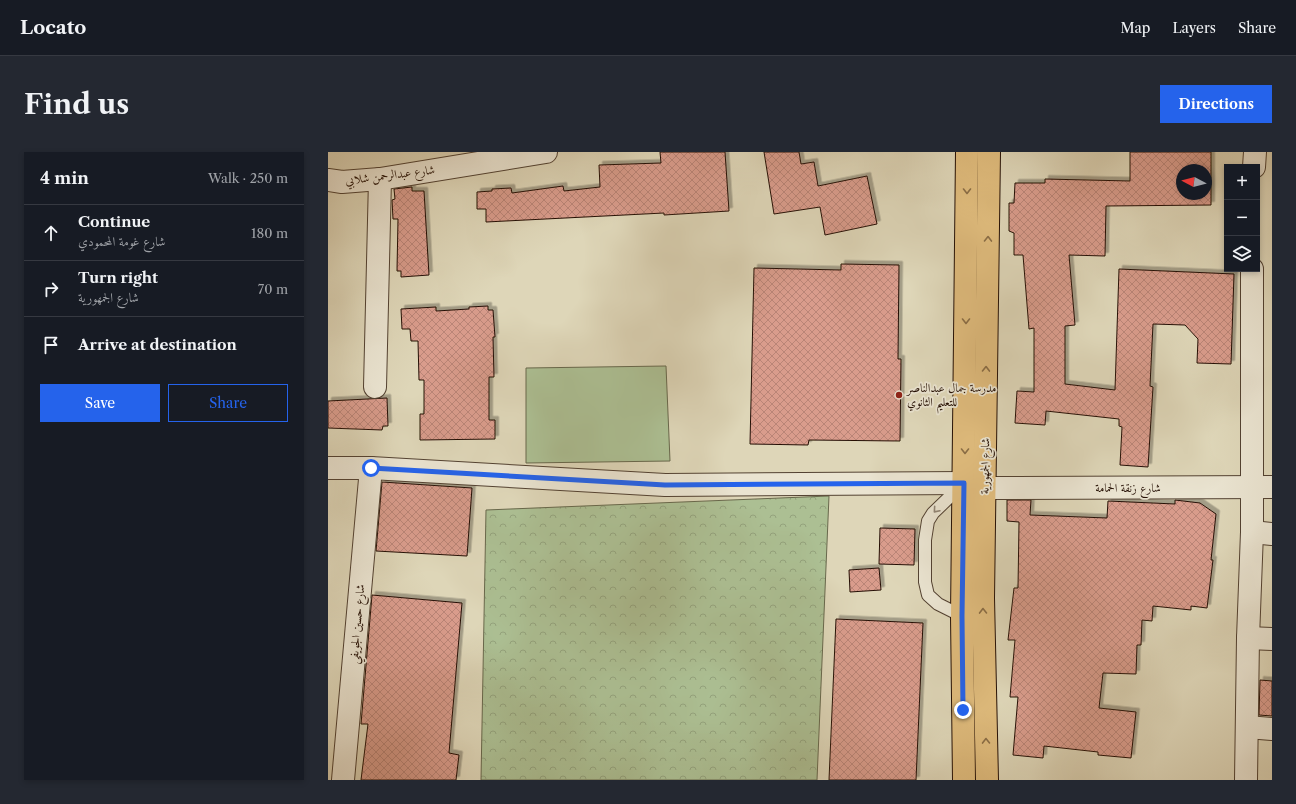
<!DOCTYPE html>
<meta charset="utf-8">
<style>
body{margin:0;font-family:"Libre Caslon Text",Amiri,serif;background:#242831;color:#f1f3f6}
.controls{position:absolute;right:12px;top:12px;display:grid;overflow:hidden;border-radius:0px;box-shadow:0 2px 6px #0003}
.controls button{width:36px;height:36px;display:grid;place-items:center;padding:0;border:0;border-bottom:1px solid #363941;background:#171b24;color:#f1f3f6;font:20px sans-serif}
.compass{position:absolute;left:848px;top:12px;width:36px;height:36px;border-radius:50%;background:#171b24;box-shadow:0 2px 6px #0003;rotate:277deg}
.stop{position:absolute;width:12px;height:12px;margin:-9px;border:3px solid #2563eb;border-radius:50%;background:#fff}
.stop.end{background:#2563eb;border-color:#fff;box-shadow:0 1px 4px #0008}
.list{margin:0;padding:0;list-style:none}
h2{display:flex;justify-content:space-between;align-items:center;height:52px;margin:0;padding:0 16px;font-size:17px}
h2 small{font-size:13px;font-weight:400;color:#9ea1a6}
.list li{display:grid;grid-template-columns:26px 1fr auto;gap:12px;align-items:center;box-sizing:border-box;height:56px;padding:0 16px;border-top:1px solid #363941}
.list b{display:block;font-size:15px;white-space:nowrap}
.list p{margin:0;font-size:13px;white-space:nowrap;color:#9ea1a6}
.list em{font-size:13px;font-style:normal;color:#9ea1a6}
.actions{display:flex;gap:8px;padding:12px 16px}
.actions a{flex:1;padding:9px 0;border:1px solid #2563eb;border-radius:0px;text-align:center;font-size:14px;color:#2563eb}
.actions .main{background:#2563eb;color:#fff}
.icon{flex:none;width:22px;height:22px;fill:none;stroke:currentColor;stroke-width:2;stroke-linecap:round;stroke-linejoin:round}
.map{position:relative;flex:none;width:944px;height:628px;overflow:hidden;border-radius:0px}
header{display:flex;align-items:center;gap:24px;box-sizing:border-box;height:56px;padding:0 20px;background:#171b24;border-bottom:1px solid #363941}
header strong{font-size:19px}
nav{display:flex;gap:22px;margin-inline-start:auto;font-size:14px}
.intro{display:flex;align-items:center;justify-content:space-between;box-sizing:border-box;height:96px;padding:0 24px}
h1{margin:0;font-size:28px}
.button{padding:10px 18px;border-radius:0px;background:#2563eb;color:#fff;font-size:14px;font-weight:700}
main{display:flex;gap:24px;padding:0 24px}
aside{flex:1;background:#171b24;border-radius:0px;box-shadow:0 2px 6px #0003}
.map>svg:first-child{display:block}
.grass{fill:#acbf93;stroke:#68684c}
.forest{fill:url(#forest-crowns);stroke:#68684c}
.building{fill:url(#building-cross-hatch);stroke:#251005;fill-rule:evenodd;filter:url(#shadow)}
.lines{fill:none;stroke-linecap:round;stroke-linejoin:round}
.lane-casing{stroke:#534232;stroke-width:14}
.street-casing{stroke:#534232;stroke-width:24}
.primary-casing{stroke:#251005;stroke-width:24}
.lane{stroke:#eae4d1;stroke-width:12}
.street{stroke:#eae4d1;stroke-width:22}
.primary{stroke:#dfbb7c;stroke-width:22}
.oneway{stroke:#8b6e46}
.oneway2{stroke:#918575}
.route{stroke:#2563eb;stroke-width:5}
.poi-dot{fill:#8f2418;stroke:#eae4d1;stroke-width:1.5}
.labels{text-anchor:middle;stroke-width:3.5;stroke-linejoin:round;paint-order:stroke}
.street-label{font-size:12px;fill:#251005;stroke:#eae4d1}
.poi-label{font-size:12px;fill:#251005;stroke:#eae4d1;text-anchor:start}
</style>
<header>
<strong>Locato</strong>
<nav><a>Map</a><a>Layers</a><a>Share</a></nav>
</header>
<div class="intro"><h1>Find us</h1><a class="button">Directions</a></div>
<main>
<aside>
<h2>4 min<small>Walk · 250 m</small></h2>
<ul class="list">
<li><svg class="icon" aria-label="ahead" viewBox="0 0 24 24"><path d="M12 20V5M6 11l6-6 6 6"/></svg><div><b>Continue</b><p>شارع غومة المحمودي</p></div><em>180 m</em></li>
<li><svg class="icon" aria-label="right" viewBox="0 0 24 24"><path d="M7 20v-9h11M14 6l5 5-5 5"/></svg><div><b>Turn right</b><p>شارع الجمهورية</p></div><em>70 m</em></li>
<li><svg class="icon" aria-label="arrive" viewBox="0 0 24 24"><path d="M6 21V4h12l-3 4 3 4H6"/></svg><div><b>Arrive at destination</b></div></li>
</ul>
<div class="actions"><a class="main">Save</a><a>Share</a></div>
</aside>
<div class="map">
<svg width="944" height="628" viewBox="0 0 944 628">
<defs>
<pattern id="forest-crowns" width="20" height="18" patternUnits="userSpaceOnUse"><rect width="20" height="18" fill="#acbf93"/><path d="M2 6a3 3 0 1 1 6 0M12 15a3 3 0 1 1 6 0" fill="none" stroke="#94a37d"/></pattern>
<pattern id="building-cross-hatch" width="8" height="8" patternUnits="userSpaceOnUse"><rect width="8" height="8" fill="#d99c8c"/><path d="M0 0l8 8M0 8l8-8" fill="none" stroke="#ba8577"/></pattern>
<filter id="shadow"><feDropShadow dx="3.5" dy="-3.5" stdDeviation="0" flood-color="#0004"/></filter>
</defs>
<rect width="100%" height="100%" fill="#ded6b8"/>
<filter id="stains"><feTurbulence type="fractalNoise" baseFrequency=".005" numOctaves="4"/><feColorMatrix values="0 0 0 0 .2 0 0 0 0 .09 0 0 0 0 .02 0 0 0 .5 -.17"/></filter>
<radialGradient id="worn" r=".72"><stop offset=".6" stop-color="#630" stop-opacity="0"/><stop offset="1" stop-color="#630" stop-opacity=".3"/></radialGradient>
<path class="grass" d="M 338,214 L 342,309 L 198,311 L 198,216 Z"/>
<path class="forest" d="M 501,344 L 489,628 L 153,628 L 158,358 Z"/>
<g class="building">
<path d="M 332,0 L 397,0 L 401,59 L 336,63 L 336,61 L 158,70 L 158,57 L 149,57 L 149,40 L 164,39 L 164,37 L 183,36 L 184,41 L 235,34 L 236,39 L 272,35 L 271,13 L 333,11 Z"/>
<path d="M 436,0 L 471,0 L 473,12 L 486,10 L 490,34 L 539,24 L 549,72 L 497,83 L 492,55 L 446,62 Z"/>
<path d="M 802,0 L 883,0 L 883,53 L 778,54 L 777,104 L 741,103 L 747,173 L 737,174 L 737,232 L 787,238 L 791,117 L 906,122 L 903,212 L 869,211 L 870,187 L 857,173 L 825,172 L 822,234 L 825,235 L 820,315 L 792,313 L 794,275 L 791,274 L 791,267 L 718,259 L 717,273 L 687,271 L 689,239 L 706,240 L 706,176 L 701,177 L 695,103 L 686,103 L 686,81 L 681,79 L 681,51 L 686,51 L 687,31 L 717,31 L 717,27 L 802,29 ZM 854,18 L 878,18 L 878,42 L 854,42 Z"/>
<path d="M 84,35 L 84,39 L 96,39 L 101,123 L 73,125 L 73,119 L 69,119 L 70,67 L 65,67 L 64,48 L 67,47 L 66,37 Z"/>
<path d="M 513,112 L 571,113 L 570,207 L 573,207 L 572,289 L 481,288 L 480,293 L 422,292 L 426,116 L 513,118 Z"/>
<path d="M 160,154 L 160,158 L 165,158 L 167,185 L 165,185 L 166,225 L 161,225 L 161,268 L 167,268 L 167,287 L 92,288 L 92,262 L 96,262 L 96,228 L 91,228 L 90,189 L 83,189 L 82,177 L 74,177 L 73,157 L 108,155 L 108,159 L 141,157 L 141,155 Z"/>
<path d="M 59,246 L 60,274 L 55,274 L 54,278 L 0,276 L 0,249 Z"/>
<path d="M 54,330 L 144,336 L 139,404 L 48,399 Z"/>
<path d="M 679,348 L 703,348 L 702,363 L 779,366 L 780,349 L 847,352 L 847,348 L 872,351 L 888,362 L 883,408 L 885,408 L 879,456 L 863,454 L 863,458 L 825,454 L 824,469 L 814,468 L 813,493 L 809,493 L 808,522 L 775,521 L 771,556 L 808,560 L 803,606 L 770,603 L 770,600 L 716,594 L 715,606 L 685,603 L 690,545 L 682,545 L 687,488 L 680,488 L 686,436 L 690,436 L 691,370 L 679,369 Z"/>
<path d="M 552,376 L 587,377 L 586,413 L 551,412 Z"/>
<path d="M 551,416 L 553,438 L 522,440 L 521,418 Z"/>
<path d="M 44,443 L 134,451 L 121,601 L 131,603 L 128,628 L 33,628 L 40,572 L 33,572 Z"/>
<path d="M 508,467 L 595,471 L 588,628 L 501,628 Z"/>
<path d="M 932,528 L 944,529 L 944,564 L 931,563 Z"/>
</g>
<g class="lines">
<g class="lane-casing">
<path id="lane" d="M 634,464 L 610,452 L 600,443 L 597,430 L 597,388 L 600,369 L 605,361 L 635,332"/>
</g>
<g class="street-casing">
<g id="street">
<path d="M 926,15 L 927,0"/>
<path d="M 0,28 L 14,30 L 52,27 L 218,0"/>
<path d="M 47,235 L 52,27"/>
<path d="M 0,316 L 43,316 L 337,333 L 636,331"/>
<path d="M 656,336 L 944,335"/>
<path d="M 924,380 L 944,382"/>
<path d="M 920,486 L 944,487"/>
<path d="M 919,575 L 944,577"/>
<path d="M 15,628 L 43,316"/>
<path d="M 918,628 L 920,486 L 924,380 L 924,117"/>
</g>
</g>
<g class="primary-casing">
<g id="primary">
<path d="M 636,628 L 634,464 L 639,0"/>
<path d="M 659,628 L 655,446 L 661,0"/>
</g>
</g>
<use href="#lane" class="lane"/>
<use href="#street" class="street"/>
<use href="#primary" class="primary"/>
</g>
<defs><path id="oneway-chevron" d="M-2-3.5L2.5 0L-2 3.5" fill="none" stroke-width="1.6" stroke-linecap="round" stroke-linejoin="round"/></defs>
<g class="oneway">
<use href="#oneway-chevron" transform="translate(639 39) rotate(90)"/>
<use href="#oneway-chevron" transform="translate(660 87) rotate(-89)"/>
<use href="#oneway-chevron" transform="translate(638 169) rotate(90)"/>
<use href="#oneway-chevron" transform="translate(658 217) rotate(-89)"/>
<use href="#oneway-chevron" transform="translate(637 299) rotate(90)"/>
<use href="#oneway-chevron" transform="translate(655 459) rotate(-91)"/>
<use href="#oneway-chevron" transform="translate(658 589) rotate(-91)"/>
</g>
<use class="oneway2" href="#oneway-chevron" transform="translate(608 358) rotate(131)"/>
<g class="lines">
<path class="route" d="M 43,316 L 337,333 L 636,331 L 634,464 L 635,558"/>
</g>
<circle class="poi-dot" cx="571" cy="243" r="4"/>
<g class="labels">
<g class="street-label">
<text transform="translate(62 23) rotate(-7)" y="4">شارع عبدالرحمن شلابي</text>
<text transform="translate(657 314) rotate(-89)" y="4">شارع الجمهورية</text>
<text x="800" y="340">شارع زنقة الحمامة</text>
<text transform="translate(29 472) rotate(-85)" y="4">شارع حسين الجويفي</text>
</g>
<g class="poi-label">
<text x="579" y="240">مدرسة جمال عبدالناصر<tspan x="579" dy="14">للتعليم الثانوي</tspan></text>
</g>
</g>
<rect width="100%" height="100%" filter="url(#stains)"/>
<rect width="100%" height="100%" fill="url(#worn)"/>
</svg>
<div class="controls">
<button>+</button>
<button>−</button>
<button><svg class="icon" aria-label="layers" viewBox="0 0 24 24"><path d="M12 4l9 5-9 5-9-5zM3 14l9 5 9-5"/></svg></button>
</div>
<svg class="compass" viewBox="-18 -18 36 36"><path d="M0-13l5 13h-10z" fill="#e53935"/><path d="M0 13l5-13h-10z" fill="#9ea1a6"/></svg>
<div class="stop" style="left:43px;top:316px"></div>
<div class="stop end" style="left:635px;top:558px"></div>
</div>
</main>
